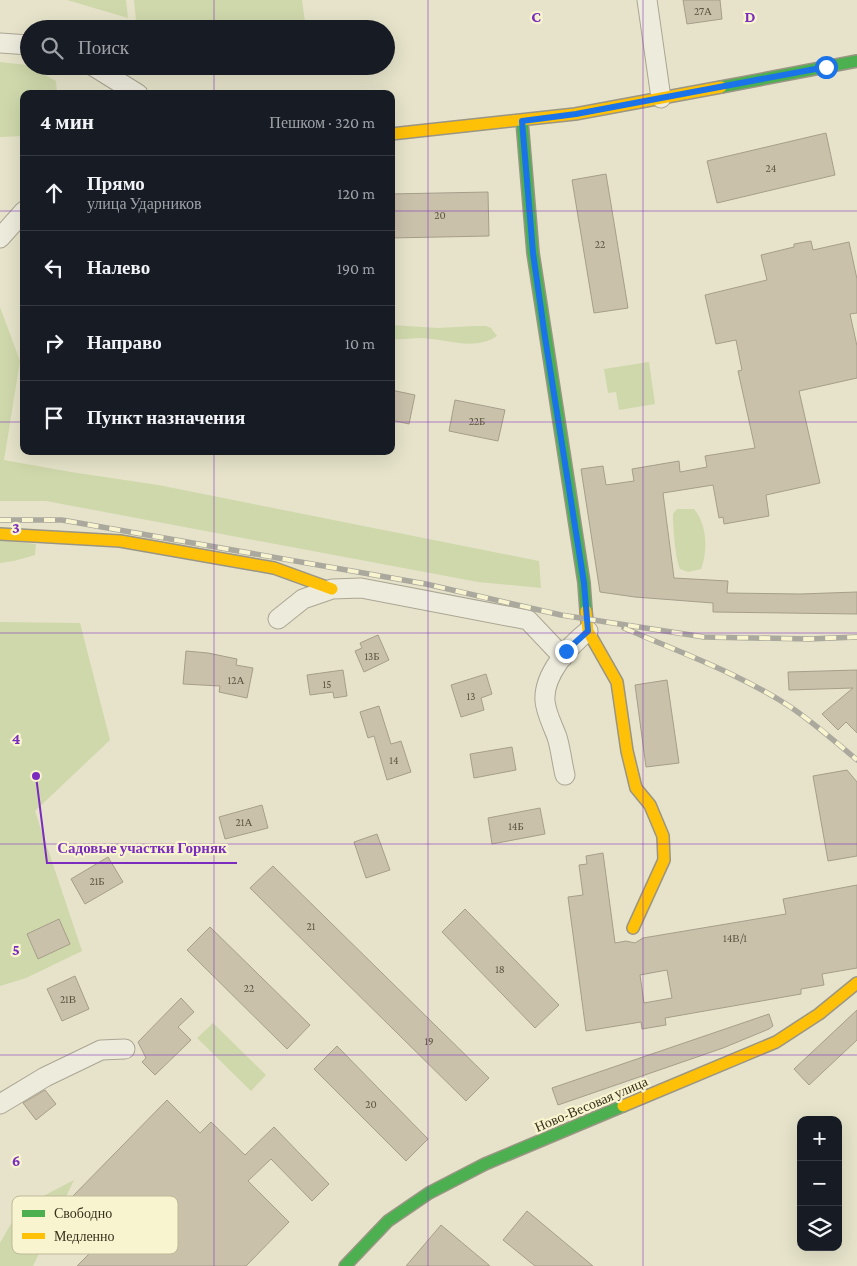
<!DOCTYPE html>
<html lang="ru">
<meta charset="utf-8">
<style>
body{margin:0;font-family:"Crimson Pro",serif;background:#242831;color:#f1f3f6}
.controls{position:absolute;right:15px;bottom:15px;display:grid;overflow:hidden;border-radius:10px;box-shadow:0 5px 20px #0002}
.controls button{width:45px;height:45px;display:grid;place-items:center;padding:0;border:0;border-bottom:1px solid #363941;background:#171b24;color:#f1f3f6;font:25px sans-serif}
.stop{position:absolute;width:15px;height:15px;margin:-11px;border:4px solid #1a73e8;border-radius:50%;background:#fff}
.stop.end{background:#1a73e8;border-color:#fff;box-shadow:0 1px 5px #0008}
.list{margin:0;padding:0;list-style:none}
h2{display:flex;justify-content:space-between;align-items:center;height:65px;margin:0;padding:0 20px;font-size:21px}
h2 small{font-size:16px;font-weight:400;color:#9ea1a6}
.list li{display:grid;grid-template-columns:32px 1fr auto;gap:15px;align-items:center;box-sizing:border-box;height:75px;padding:0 20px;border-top:1px solid #363941}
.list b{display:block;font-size:19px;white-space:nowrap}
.list p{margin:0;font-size:16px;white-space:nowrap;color:#9ea1a6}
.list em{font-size:16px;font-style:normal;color:#9ea1a6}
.icon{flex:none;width:28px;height:28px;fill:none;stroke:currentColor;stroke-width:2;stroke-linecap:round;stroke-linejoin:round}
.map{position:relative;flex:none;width:857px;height:1266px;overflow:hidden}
.search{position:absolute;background:#171b24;box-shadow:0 5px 20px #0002;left:20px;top:20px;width:375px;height:55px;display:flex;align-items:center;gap:12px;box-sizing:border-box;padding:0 18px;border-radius:28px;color:#9ea1a6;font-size:19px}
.panel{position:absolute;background:#171b24;box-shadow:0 5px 20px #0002;left:20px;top:90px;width:375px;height:365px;border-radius:10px}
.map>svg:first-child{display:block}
.green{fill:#cfd8ab}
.building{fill:#cac1ab;stroke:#a69e89;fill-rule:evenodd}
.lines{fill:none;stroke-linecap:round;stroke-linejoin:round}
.street-casing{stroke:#aba694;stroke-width:21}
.fast-casing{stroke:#9a9584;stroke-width:14}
.slow-casing{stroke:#9a9584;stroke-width:14}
.street{stroke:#edebdc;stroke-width:19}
.fast{stroke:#4caf50;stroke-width:11}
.slow{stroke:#ffc107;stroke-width:11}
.rail-casing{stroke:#aba99d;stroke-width:5.5}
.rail{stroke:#f8f4cf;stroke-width:4;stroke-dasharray:11;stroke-linecap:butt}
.route{stroke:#1a73e8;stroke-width:6}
.grid{fill:none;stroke:#7b2cbf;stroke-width:1;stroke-opacity:0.55}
.labels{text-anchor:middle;stroke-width:4.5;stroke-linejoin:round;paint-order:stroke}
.number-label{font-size:11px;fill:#5d5440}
.street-label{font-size:14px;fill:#39301c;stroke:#f8f4cf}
.key{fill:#f8f4cf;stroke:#bfb999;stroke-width:1}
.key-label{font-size:14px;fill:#39301c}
.grid-label{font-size:16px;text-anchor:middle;font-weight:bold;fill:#7b2cbf;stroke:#f8f4cf;stroke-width:4.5;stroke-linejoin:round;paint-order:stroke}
.leader{fill:none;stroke:#7b2cbf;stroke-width:2}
.callout-dot{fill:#7b2cbf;stroke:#f8f4cf;stroke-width:2}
.callout-label{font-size:15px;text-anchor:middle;font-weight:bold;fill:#7b2cbf;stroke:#f8f4cf;stroke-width:4.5;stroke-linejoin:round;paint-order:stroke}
</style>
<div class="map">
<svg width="857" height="1266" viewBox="0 0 857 1266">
<rect width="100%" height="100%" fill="#e6e3ca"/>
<g class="green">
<path d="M 67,0 L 126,0 L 128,18 Z"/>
<path d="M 134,0 L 302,0 L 306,29 L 165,29 L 136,20 Z"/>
<path d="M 0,62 L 27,65 L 56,81 L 57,94 L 24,94 L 24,136 L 0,137 Z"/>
<path d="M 0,307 L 20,361 L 4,460 L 71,472 L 158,485 L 539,561 L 541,588 L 478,582 L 46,501 L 0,501 Z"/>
<path d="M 391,325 L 438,328 L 475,326 L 486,326 L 491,328 L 497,336 C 473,352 445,338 419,338 C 410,338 401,340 391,339 Z"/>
<path d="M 649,362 L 655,404 L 619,410 L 616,392 L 608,393 L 604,369 Z"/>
<path d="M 677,509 L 694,509 C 707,524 708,551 701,569 L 688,572 L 680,569 C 675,558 673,527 673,514 Z"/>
<path d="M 0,540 L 36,544 L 35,555 L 14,561 L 0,563 Z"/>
<path d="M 0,622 L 80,623 L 110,740 L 35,811 L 82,951 L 26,978 L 0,986 Z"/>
<path d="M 213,1023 L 266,1075 L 251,1091 L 197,1038 Z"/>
<path d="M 74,1180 L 33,1266 L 0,1266 L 0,1243 L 20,1208 Z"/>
</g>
<g class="building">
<path d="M 683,0 L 720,0 L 722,19 L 687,24 Z"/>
<path d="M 826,133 L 835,175 L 717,203 L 707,161 Z"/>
<path d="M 606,174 L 628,308 L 594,313 L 572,180 Z"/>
<path d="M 488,192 L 489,236 L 391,238 L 391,194 Z"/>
<path d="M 811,241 L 813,250 L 849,242 L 857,279 L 857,313 L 850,314 L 857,346 L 857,378 L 799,391 L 820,483 L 766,495 L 769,516 L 724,524 L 723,517 L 719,518 L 713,485 L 663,493 L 674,578 L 728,581 L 727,593 L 800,594 L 857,592 L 857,614 L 713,612 L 713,603 L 635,597 L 600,592 L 581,469 L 603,466 L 606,485 L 634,481 L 632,469 L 679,461 L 680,472 L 707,467 L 705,456 L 755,448 L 738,371 L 742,370 L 736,340 L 716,344 L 705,295 L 767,280 L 761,255 L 794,247 L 794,244 Z"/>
<path d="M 391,390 L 415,395 L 409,424 L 391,420 Z"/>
<path d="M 455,400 L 505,410 L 498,441 L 449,431 Z"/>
<path d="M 378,635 L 389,660 L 364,672 L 355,651 L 362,648 L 360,643 Z"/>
<path d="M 186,651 L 208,653 L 237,659 L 236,665 L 253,668 L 247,698 L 219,692 L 220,686 L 183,684 Z"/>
<path d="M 343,670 L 347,696 L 334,698 L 333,692 L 310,695 L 307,675 Z"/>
<path d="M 857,670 L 857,733 L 846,722 L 838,730 L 822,714 L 853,688 L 789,690 L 788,672 Z"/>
<path d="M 486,674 L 492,694 L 481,698 L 484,710 L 461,717 L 451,685 Z"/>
<path d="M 667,680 L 679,763 L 646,767 L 635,685 Z"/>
<path d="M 379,706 L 391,744 L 401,741 L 411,772 L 387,780 L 374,736 L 368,738 L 360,712 Z"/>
<path d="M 512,747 L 516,770 L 474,778 L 470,754 Z"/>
<path d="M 847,770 L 857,782 L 857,856 L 828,861 L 813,776 Z"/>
<path d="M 262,805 L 268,828 L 225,839 L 219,817 Z"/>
<path d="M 540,808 L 545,834 L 492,844 L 488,818 Z"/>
<path d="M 377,834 L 390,870 L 366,878 L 354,842 Z"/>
<path d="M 603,853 L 615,943 L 626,941 L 635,943 L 643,938 L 786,914 L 783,899 L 857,885 L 857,968 L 822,974 L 824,985 L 801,989 L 801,994 L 665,1018 L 666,1025 L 642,1029 L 641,1022 L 586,1031 L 568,897 L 583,895 L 579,865 L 587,864 L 586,856 ZM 667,970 L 672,998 L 644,1003 L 640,975 Z"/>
<path d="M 108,857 L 123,882 L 85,904 L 71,879 Z"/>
<path d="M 273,866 L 489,1078 L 466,1101 L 250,888 Z"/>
<path d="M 465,909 L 559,1005 L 535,1028 L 442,932 Z"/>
<path d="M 59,919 L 70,944 L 38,959 L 27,934 Z"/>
<path d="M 210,927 L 310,1025 L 287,1049 L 187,950 Z"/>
<path d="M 75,976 L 89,1009 L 62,1021 L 47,989 Z"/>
<path d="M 181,998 L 194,1012 L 178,1027 L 191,1040 L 155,1075 L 142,1062 L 146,1058 L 138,1042 Z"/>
<path d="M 857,1010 L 857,1040 L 809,1085 L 794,1069 Z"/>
<path d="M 769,1014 L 773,1026 L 769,1029 L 723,1048 L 558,1105 L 552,1088 Z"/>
<path d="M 337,1046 L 428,1139 L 406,1161 L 314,1069 Z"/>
<path d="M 45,1090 L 56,1104 L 36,1120 L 23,1103 Z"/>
<path d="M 167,1100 L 200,1133 L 211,1122 L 245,1155 L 274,1127 L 329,1184 L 312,1201 L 271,1159 L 248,1181 L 289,1222 L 246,1266 L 77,1266 L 108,1235 L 71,1198 Z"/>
<path d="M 527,1211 L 593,1266 L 535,1266 L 503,1240 Z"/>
<path d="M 441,1225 L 490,1266 L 406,1266 Z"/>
</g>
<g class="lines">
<g class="street-casing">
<g id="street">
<path d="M 647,0 L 661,98"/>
<path d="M 0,43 L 29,45"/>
<path d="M 93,66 L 138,94"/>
<path d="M 0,238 L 24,211"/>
<path d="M 278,619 L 303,599 L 332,589 L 361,588 L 528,620 L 563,657"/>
<path d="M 565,775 C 562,763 561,750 557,737 C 553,726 546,713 545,701 C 543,675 569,646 588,631"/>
<path d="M 0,1104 L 45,1077 L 101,1050 L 125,1049"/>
</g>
</g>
<g class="fast-casing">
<g id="fast">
<path d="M 721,87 L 857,61"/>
<path d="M 522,121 L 533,253 L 584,583 L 586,611"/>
<path d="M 345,1266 L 388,1221 L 429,1193 L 485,1164 L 623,1106"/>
</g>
</g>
<g class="slow-casing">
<g id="slow">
<path d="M 391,134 L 575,114 L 721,87"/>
<path d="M 0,534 L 120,541 L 274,568 L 332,589"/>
<path d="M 586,611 L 588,631 L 617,682 L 627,751 L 636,788 L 650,805 L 663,836 L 664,860 L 633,928"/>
<path d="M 623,1106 L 776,1042 L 819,1014 L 857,983"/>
</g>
</g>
<use href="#street" class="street"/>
<use href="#fast" class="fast"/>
<use href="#slow" class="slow"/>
<g class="rail-casing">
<g id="rail">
<path d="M 0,520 L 62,520 L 426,584 L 561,615 L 704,637 L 809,639 L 857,637"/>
<path d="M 624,628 C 679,652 741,674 792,708 C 815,724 836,742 857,760"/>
</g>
</g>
<use href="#rail" class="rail"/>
</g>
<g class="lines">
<path class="route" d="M 566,651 L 588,631 L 584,583 L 545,337 L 533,253 L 522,121 L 576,114 L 826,67"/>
</g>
<path class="grid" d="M 214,0 L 214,29M 428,0 L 428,1266M 643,0 L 643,1266M 214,66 L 214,94M 0,211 L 24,211M 391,211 L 857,211M 0,422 L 24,422M 391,422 L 857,422M 214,451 L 214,1266M 0,633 L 857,633M 0,844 L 857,844M 0,1055 L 857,1055"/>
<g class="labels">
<g class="number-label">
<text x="703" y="15">27А</text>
<text x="771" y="172">24</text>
<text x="440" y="219">20</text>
<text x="600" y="248">22</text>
<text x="477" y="425">22Б</text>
<text x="372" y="660">13Б</text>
<text x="236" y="684">12А</text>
<text x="327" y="688">15</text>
<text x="471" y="700">13</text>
<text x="394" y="764">14</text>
<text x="244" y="826">21А</text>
<text x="516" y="830">14Б</text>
<text x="97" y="885">21Б</text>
<text x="311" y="930">21</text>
<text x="735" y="942">14В/1</text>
<text x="500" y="973">18</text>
<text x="249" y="992">22</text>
<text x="68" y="1003">21В</text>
<text x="429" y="1045">19</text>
<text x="371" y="1108">20</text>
</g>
<g class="street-label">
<text transform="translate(591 1104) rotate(-23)" y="5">Ново-Весовая улица</text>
</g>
</g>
<rect x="12" y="1196" width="166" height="58" rx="8" class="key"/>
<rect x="22" y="1210" width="23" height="7" fill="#4caf50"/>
<rect x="22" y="1233" width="23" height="6" fill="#ffc107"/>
<g class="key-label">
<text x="54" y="1218">Свободно</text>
<text x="54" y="1241">Медленно</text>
</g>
<g class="grid-label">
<text x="536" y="22">C</text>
<text x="750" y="22">D</text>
<text x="16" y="533">3</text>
<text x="16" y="744">4</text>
<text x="16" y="955">5</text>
<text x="16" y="1166">6</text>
</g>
<path class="leader" d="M36 776L47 863H237"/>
<circle class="callout-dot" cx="36" cy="776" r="5"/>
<g class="callout-label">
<text x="142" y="853">Садовые участки Горняк</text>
</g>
</svg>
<div class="controls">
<button>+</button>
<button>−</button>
<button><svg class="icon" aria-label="layers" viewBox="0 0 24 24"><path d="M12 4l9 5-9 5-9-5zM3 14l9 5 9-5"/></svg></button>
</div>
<div class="stop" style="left:826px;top:67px"></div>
<div class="stop end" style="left:566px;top:651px"></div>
<div class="search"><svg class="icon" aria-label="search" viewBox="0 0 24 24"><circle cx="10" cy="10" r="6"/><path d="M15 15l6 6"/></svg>Поиск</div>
<section class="panel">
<h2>4 мин<small>Пешком · 320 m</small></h2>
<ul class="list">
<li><svg class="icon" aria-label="ahead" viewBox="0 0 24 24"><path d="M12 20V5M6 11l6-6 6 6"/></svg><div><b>Прямо</b><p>улица Ударников</p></div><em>120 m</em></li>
<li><svg class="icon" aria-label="left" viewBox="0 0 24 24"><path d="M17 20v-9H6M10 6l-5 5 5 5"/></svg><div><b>Налево</b></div><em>190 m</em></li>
<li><svg class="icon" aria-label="right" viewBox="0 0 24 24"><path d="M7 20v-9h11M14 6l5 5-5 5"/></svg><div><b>Направо</b></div><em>10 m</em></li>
<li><svg class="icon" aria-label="arrive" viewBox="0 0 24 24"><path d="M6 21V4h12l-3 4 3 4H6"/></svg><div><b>Пункт назначения</b></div></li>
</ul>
</section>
</div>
